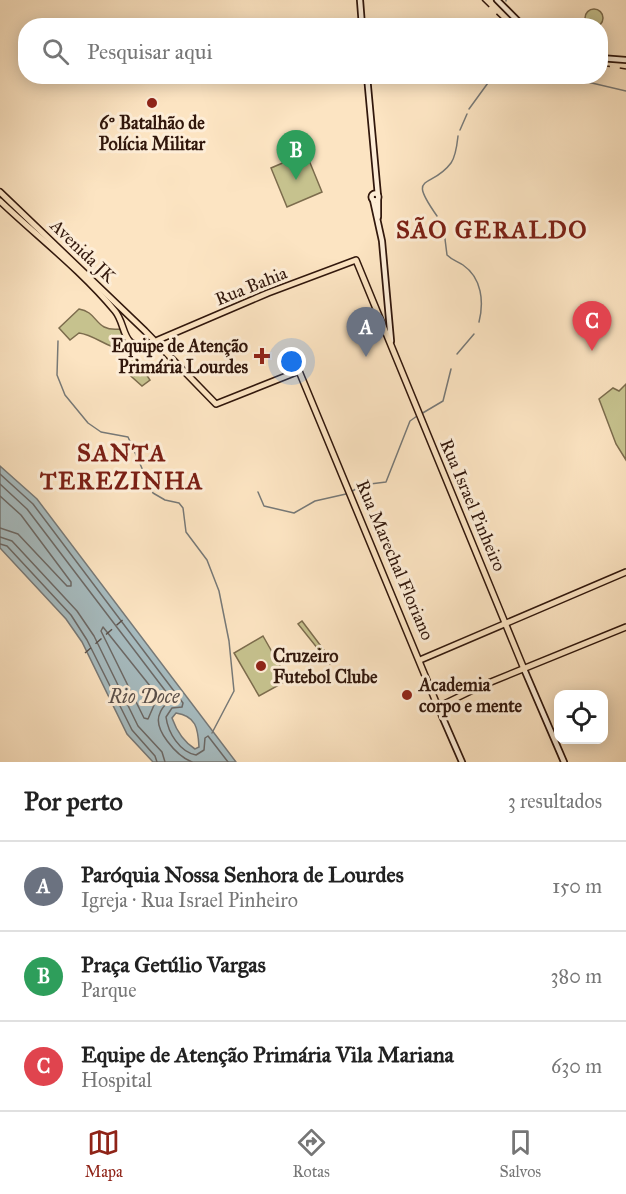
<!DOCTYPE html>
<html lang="pt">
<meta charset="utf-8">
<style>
body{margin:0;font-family:"IM FELL Great Primer",serif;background:#f6f6f6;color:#222}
.controls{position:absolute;right:18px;bottom:18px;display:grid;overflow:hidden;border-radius:12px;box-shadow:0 3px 15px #0003}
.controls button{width:54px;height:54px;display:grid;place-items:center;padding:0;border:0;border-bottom:2px solid #e0e0e0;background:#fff;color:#222;font:30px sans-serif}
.you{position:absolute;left:292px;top:362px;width:21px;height:21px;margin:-15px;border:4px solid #fff;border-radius:50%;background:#1a73e8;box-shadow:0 0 0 9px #1a73e833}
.badge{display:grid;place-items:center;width:39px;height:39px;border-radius:50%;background:#8f2418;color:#fff;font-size:20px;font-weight:700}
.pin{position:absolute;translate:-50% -50px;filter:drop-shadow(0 2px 3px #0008)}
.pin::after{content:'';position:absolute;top:32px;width:21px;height:18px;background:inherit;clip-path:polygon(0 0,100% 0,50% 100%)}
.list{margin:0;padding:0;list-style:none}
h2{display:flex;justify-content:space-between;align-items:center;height:78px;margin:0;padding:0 24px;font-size:26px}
h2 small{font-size:20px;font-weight:400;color:#767676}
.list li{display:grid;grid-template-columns:39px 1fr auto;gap:18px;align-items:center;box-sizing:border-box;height:90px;padding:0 24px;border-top:2px solid #e0e0e0}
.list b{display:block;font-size:22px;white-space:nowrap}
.list p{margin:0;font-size:20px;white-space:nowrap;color:#767676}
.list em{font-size:20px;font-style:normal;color:#767676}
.icon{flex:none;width:33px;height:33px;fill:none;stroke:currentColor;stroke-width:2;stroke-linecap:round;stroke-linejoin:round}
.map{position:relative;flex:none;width:626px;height:762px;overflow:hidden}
.search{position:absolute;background:#fff;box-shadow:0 3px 15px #0003;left:18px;right:18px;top:18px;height:66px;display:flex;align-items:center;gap:15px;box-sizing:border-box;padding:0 21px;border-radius:24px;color:#767676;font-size:22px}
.sheet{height:348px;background:#fff}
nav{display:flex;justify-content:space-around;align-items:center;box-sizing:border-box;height:84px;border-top:2px solid #e0e0e0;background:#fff;font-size:16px;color:#767676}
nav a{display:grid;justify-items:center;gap:3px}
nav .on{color:#8f2418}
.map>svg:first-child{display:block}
.green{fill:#c6c28e;stroke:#7c6c4d;stroke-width:1.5}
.water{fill:#a6bbbf;stroke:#777977;stroke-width:1.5;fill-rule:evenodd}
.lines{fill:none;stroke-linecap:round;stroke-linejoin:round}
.shore{stroke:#6c6966;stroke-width:1.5}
.stream{stroke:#777977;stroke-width:1.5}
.ferry{stroke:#5a504b;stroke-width:1.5;stroke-dasharray:8 6;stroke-linecap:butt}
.secondary-casing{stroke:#31170c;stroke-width:8}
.primary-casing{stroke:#31170c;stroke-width:8}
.secondary{stroke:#fdedd7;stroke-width:4.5}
.primary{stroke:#fce4c2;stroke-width:5}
.rail{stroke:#31170c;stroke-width:1.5;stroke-dasharray:10 10;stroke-linecap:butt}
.poi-dot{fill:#8f2418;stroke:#fdedd7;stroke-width:2}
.labels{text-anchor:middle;stroke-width:6;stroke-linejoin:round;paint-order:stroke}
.poi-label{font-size:18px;font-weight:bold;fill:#31170c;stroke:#fdedd7;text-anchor:start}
.street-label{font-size:18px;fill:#31170c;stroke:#fdedd7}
.water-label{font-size:20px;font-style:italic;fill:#5a504b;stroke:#fdedd7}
.district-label{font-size:24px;font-weight:bold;letter-spacing:1.5px;fill:#7a1f14;stroke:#fdedd7}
</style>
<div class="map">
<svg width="626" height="762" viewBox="0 0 626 762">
<rect width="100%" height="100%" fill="#fce4c2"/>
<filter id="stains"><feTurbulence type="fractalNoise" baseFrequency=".00333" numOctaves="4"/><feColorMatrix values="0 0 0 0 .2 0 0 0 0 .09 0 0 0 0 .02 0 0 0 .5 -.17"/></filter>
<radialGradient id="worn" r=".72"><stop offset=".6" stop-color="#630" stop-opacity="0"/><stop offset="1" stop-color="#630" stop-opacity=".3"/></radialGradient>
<g class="green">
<circle cx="594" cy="18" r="9"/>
<path d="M 306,153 L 322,192 L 287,207 L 271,168 Z"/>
<path d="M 79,309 C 99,312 94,332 120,329 L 124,341 L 150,380 L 142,386 L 124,370 L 124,365 L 131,359 L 124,350 C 107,348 95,335 79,333 L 70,340 L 59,328 Z"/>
<path d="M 626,384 L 626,460 L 616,444 L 599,399 L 613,388 L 619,391 Z"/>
<path d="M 302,621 L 333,662 L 330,664 L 298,624 Z"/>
<path d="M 263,636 L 288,680 L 259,696 L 234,653 Z"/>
</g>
<path class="water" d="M 0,466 L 37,499 L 236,762 L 153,762 L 127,734 L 82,642 L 66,619 L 0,548 ZM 176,713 C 196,716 198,728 199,747 L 195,749 C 184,742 177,732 172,718 Z"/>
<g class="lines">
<g class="shore">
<path d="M 0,474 L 33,504 L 183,703 L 182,707 L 172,708 L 166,717 C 168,733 180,752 196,755 L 204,750 L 205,738 L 208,736 L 228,762"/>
<path d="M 0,484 L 27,509 L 170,697 C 169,703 162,706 160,713 C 152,729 177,756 192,762"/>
<path d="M 0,496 L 21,515 L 71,582 L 71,586 L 67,586 L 18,534 L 0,528"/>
<path d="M 0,537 L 12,541 L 77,611 L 94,636 L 138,726 L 162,752 L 165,762"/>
<path d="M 0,544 L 7,546 L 71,615 L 87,640 L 132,730 L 155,756 L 157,762"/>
<path d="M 103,627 L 158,696 L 148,719 L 144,718 L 101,631 Z"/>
</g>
<g class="stream">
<path d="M 506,1 L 506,0"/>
<path d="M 562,76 L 626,91"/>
<path d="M 469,109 L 493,76"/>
<path d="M 460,130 L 467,114"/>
<path d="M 437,216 C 406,172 431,190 451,163 C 456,156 457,145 458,136"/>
<path d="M 440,222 L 444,231 L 447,255 C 452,260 457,261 463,265 C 482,278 484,302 479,322"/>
<path d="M 58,341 L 57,375 L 65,395 L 88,423 L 101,432 L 128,437 L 153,493 L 165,500 L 179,503 L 183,508 L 186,532 L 207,560 L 219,591 L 229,641 L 234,691 L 212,733"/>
<path d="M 457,354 L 474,334"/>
<path d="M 421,414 L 443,401 L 451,369"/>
<path d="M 258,492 L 264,506 L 294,513 L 315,501 L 346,494"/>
<path d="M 351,492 L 362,485 L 386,482 L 410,421 L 417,416"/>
</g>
<path class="ferry" d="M 85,653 L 127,616"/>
<g class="secondary-casing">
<g id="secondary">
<path d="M 360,0 L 362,26"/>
<path d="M 497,0 L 523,26"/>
<path d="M 600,58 L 626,60"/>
<path d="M 367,76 L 378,196"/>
<circle cx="375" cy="197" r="3.5"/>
<path d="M 373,200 L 382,241 L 391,341"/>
<path d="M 378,217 L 378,199"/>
<path d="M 524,669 L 564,762"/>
<path d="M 438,707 L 462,762"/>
</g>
</g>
<g class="primary-casing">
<g id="primary">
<path d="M 0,192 L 145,331 L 216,404 L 299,371 L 438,707 L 481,686 L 626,627"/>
<path d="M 0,201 C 38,237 82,271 115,311 C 127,325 121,353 150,343"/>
<path d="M 158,340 L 268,293 L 356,260 L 524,669"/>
<path d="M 420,660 L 626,572"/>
</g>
</g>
<use href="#secondary" class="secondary"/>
<use href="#primary" class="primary"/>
<g class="rail">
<path d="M 482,0 L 509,26"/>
<path d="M 600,65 L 626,69"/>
</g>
</g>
<g class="poi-dot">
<circle cx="152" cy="103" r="6"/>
<path d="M259 347h6v6h6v6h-6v6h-6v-6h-6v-6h6z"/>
<circle cx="261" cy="666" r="6"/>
<circle cx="407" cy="695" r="6"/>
</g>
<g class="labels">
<g class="poi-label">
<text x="152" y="129" text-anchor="middle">6º Batalhão de<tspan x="152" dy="21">Polícia Militar</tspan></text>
<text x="248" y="352" text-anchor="end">Equipe de Atenção<tspan x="248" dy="21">Primária Lourdes</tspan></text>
<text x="273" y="662">Cruzeiro<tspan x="273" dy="21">Futebol Clube</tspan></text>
<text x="419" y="691">Academia<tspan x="419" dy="21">corpo e mente</tspan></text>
</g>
<g class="street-label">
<text transform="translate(83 251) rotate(44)" y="6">Avenida JK</text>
<text transform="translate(251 286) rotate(-22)" y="6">Rua Bahia</text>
<text transform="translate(473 505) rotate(67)" y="6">Rua Israel Pinheiro</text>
<text transform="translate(395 560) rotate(67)" y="6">Rua Marechal Floriano</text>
</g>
<g class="water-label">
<text x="144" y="703">Rio Doce</text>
</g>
<g class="district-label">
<text x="492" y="238">SÃO GERALDO</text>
<text x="122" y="461">SANTA<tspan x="122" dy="28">TEREZINHA</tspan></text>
</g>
</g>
<rect width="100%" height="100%" filter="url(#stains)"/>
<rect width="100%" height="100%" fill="url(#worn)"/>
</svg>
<div class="controls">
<button><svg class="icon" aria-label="locate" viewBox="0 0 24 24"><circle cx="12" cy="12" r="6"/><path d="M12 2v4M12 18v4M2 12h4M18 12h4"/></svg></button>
</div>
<div class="you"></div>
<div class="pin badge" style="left:366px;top:357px;background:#6b7280">A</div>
<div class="pin badge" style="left:296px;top:180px;background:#2e9e5b">B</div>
<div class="pin badge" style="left:592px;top:351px;background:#e0444e">C</div>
<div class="search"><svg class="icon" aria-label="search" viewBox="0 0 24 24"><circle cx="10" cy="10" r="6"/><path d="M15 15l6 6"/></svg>Pesquisar aqui</div>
</div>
<section class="sheet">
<h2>Por perto<small>3 resultados</small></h2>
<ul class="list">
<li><span class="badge" style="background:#6b7280">A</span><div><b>Paróquia Nossa Senhora de Lourdes</b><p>Igreja · Rua Israel Pinheiro</p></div><em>150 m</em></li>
<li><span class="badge" style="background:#2e9e5b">B</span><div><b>Praça Getúlio Vargas</b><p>Parque</p></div><em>380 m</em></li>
<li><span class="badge" style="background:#e0444e">C</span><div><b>Equipe de Atenção Primária Vila Mariana</b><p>Hospital</p></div><em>630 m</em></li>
</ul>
</section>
<nav>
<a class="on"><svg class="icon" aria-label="map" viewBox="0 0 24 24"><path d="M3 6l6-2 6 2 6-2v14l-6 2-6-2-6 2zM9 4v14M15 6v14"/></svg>Mapa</a>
<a><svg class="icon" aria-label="directions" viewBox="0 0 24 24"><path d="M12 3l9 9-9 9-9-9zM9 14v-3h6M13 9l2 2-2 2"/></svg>Rotas</a>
<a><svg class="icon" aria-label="saved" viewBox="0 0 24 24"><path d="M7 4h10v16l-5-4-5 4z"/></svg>Salvos</a>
</nav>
